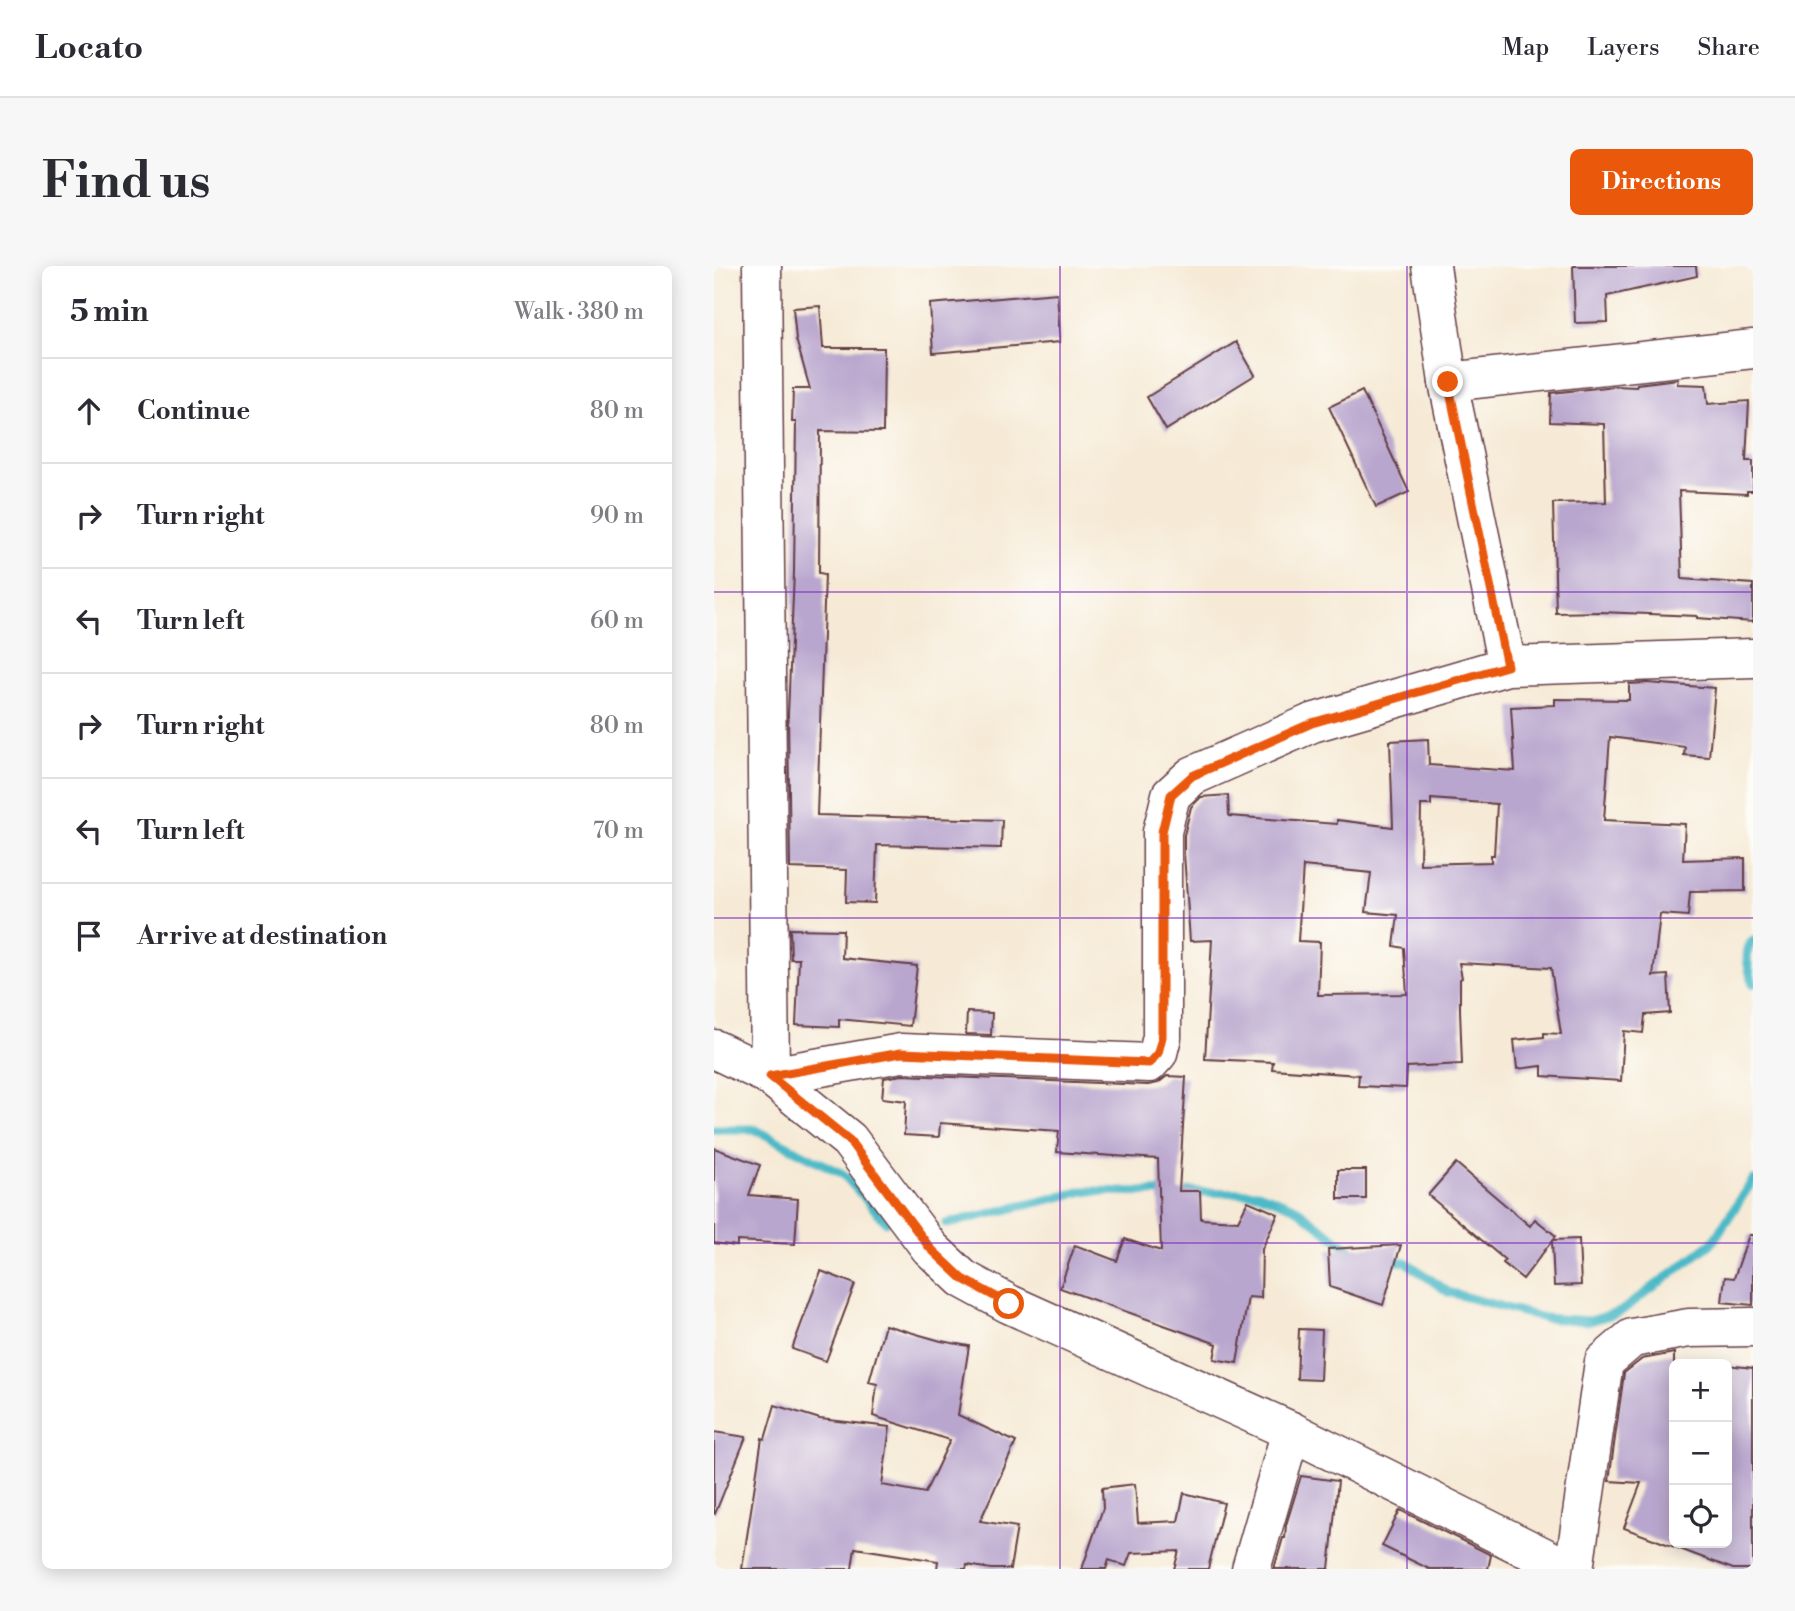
<!DOCTYPE html>
<meta charset="utf-8">
<style>
body{margin:0;font-family:"Libre Bodoni",serif;background:#f7f7f7;color:#2b2b33}
.controls{position:absolute;right:21px;bottom:21px;display:grid;overflow:hidden;border-radius:10px;box-shadow:0 4px 18px #0003}
.controls button{width:63px;height:63px;display:grid;place-items:center;padding:0;border:0;border-bottom:2px solid #e1e1e2;background:#fff;color:#2b2b33;font:35px sans-serif}
.stop{position:absolute;width:21px;height:21px;margin:-16px;border:5px solid #ea580c;border-radius:50%;background:#fff}
.stop.end{background:#ea580c;border-color:#fff;box-shadow:0 2px 7px #0008}
.list{margin:0;padding:0;list-style:none}
h2{display:flex;justify-content:space-between;align-items:center;height:91px;margin:0;padding:0 28px;font-size:30px}
h2 small{font-size:23px;font-weight:400;color:#7c7c81}
.list li{display:grid;grid-template-columns:46px 1fr auto;gap:21px;align-items:center;box-sizing:border-box;height:105px;padding:0 28px;border-top:2px solid #e1e1e2}
.list b{display:block;font-size:26px;white-space:nowrap}
.list em{font-size:23px;font-style:normal;color:#7c7c81}
.icon{flex:none;width:38px;height:38px;fill:none;stroke:currentColor;stroke-width:2;stroke-linecap:round;stroke-linejoin:round}
.map{position:relative;flex:none;width:1039px;height:1303px;overflow:hidden;border-radius:10px}
header{display:flex;align-items:center;gap:42px;box-sizing:border-box;height:98px;padding:0 35px;background:#fff;border-bottom:2px solid #e1e1e2}
header strong{font-size:33px}
nav{display:flex;gap:38px;margin-inline-start:auto;font-size:24px}
.intro{display:flex;align-items:center;justify-content:space-between;box-sizing:border-box;height:168px;padding:0 42px}
h1{margin:0;font-size:49px}
.button{padding:18px 32px;border-radius:10px;background:#ea580c;color:#fff;font-size:24px;font-weight:700}
main{display:flex;gap:42px;padding:0 42px}
aside{flex:1;background:#fff;border-radius:10px;box-shadow:0 4px 18px #0003}
.map>svg:first-child{display:block}
.lines{fill:none;stroke-linecap:round;stroke-linejoin:round}
.stream{stroke:#4cb9c7;stroke-width:9}
.building{fill:#b9a6ce;fill-rule:evenodd}
.minor-casing{stroke:#643d45;stroke-width:41}
.minor{stroke:#fff;stroke-width:38}
.route{stroke:#ea580c;stroke-width:9}
.grid{fill:none;stroke:#7b2cbf;stroke-width:2;stroke-opacity:0.55}
</style>
<header>
<strong>Locato</strong>
<nav><a>Map</a><a>Layers</a><a>Share</a></nav>
</header>
<div class="intro"><h1>Find us</h1><a class="button">Directions</a></div>
<main>
<aside>
<h2>5 min<small>Walk · 380 m</small></h2>
<ul class="list">
<li><svg class="icon" aria-label="ahead" viewBox="0 0 24 24"><path d="M12 20V5M6 11l6-6 6 6"/></svg><div><b>Continue</b></div><em>80 m</em></li>
<li><svg class="icon" aria-label="right" viewBox="0 0 24 24"><path d="M7 20v-9h11M14 6l5 5-5 5"/></svg><div><b>Turn right</b></div><em>90 m</em></li>
<li><svg class="icon" aria-label="left" viewBox="0 0 24 24"><path d="M17 20v-9H6M10 6l-5 5 5 5"/></svg><div><b>Turn left</b></div><em>60 m</em></li>
<li><svg class="icon" aria-label="right" viewBox="0 0 24 24"><path d="M7 20v-9h11M14 6l5 5-5 5"/></svg><div><b>Turn right</b></div><em>80 m</em></li>
<li><svg class="icon" aria-label="left" viewBox="0 0 24 24"><path d="M17 20v-9H6M10 6l-5 5 5 5"/></svg><div><b>Turn left</b></div><em>70 m</em></li>
<li><svg class="icon" aria-label="arrive" viewBox="0 0 24 24"><path d="M6 21V4h12l-3 4 3 4H6"/></svg><div><b>Arrive at destination</b></div></li>
</ul>
</aside>
<div class="map">
<svg width="1039" height="1303" viewBox="0 0 1039 1303">
<rect width="100%" height="100%" fill="#fdfcf7"/>
<filter id="ink" filterUnits="userSpaceOnUse"><feTurbulence type="fractalNoise" baseFrequency=".0143" numOctaves="2"/><feDisplacementMap in="SourceGraphic" scale="14" xChannelSelector="R" yChannelSelector="G"/><feConvolveMatrix kernelMatrix="1 2 1 2 8 2 1 2 1" color-interpolation-filters="sRGB"/></filter>
<filter id="wash" filterUnits="userSpaceOnUse"><feTurbulence type="fractalNoise" baseFrequency=".00686" numOctaves="4" result="noise"/><feDisplacementMap in="SourceGraphic" scale="28" xChannelSelector="R" yChannelSelector="G"/><feGaussianBlur stdDeviation="1.57" result="paint"/><feColorMatrix in="noise" values="0 0 0 0 0 0 0 0 0 0 0 0 0 0 0 0 0 1.4 0 .05"/><feComposite in="paint" operator="in"/></filter>
<g filter="url(#wash)">
<rect width="100%" height="100%" fill="#f6ead6"/>
<g class="lines">
<g class="stream">
<path d="M 1039,674 C 1028,687 1035,703 1039,718"/>
<path d="M 0,863 L 40,863 L 129,908 L 172,956"/>
<path d="M 475,926 L 544,927 L 580,941 L 642,988"/>
<path d="M 232,958 L 370,925 L 454,926"/>
<path d="M 673,994 L 692,996 L 734,1026 L 829,1052 L 876,1055 L 906,1046 L 998,977 L 1039,914"/>
</g>
</g>
<g id="blocks">
<g class="building">
<path d="M 859,0 L 982,0 L 983,10 L 893,30 L 894,56 L 861,57 Z"/>
<path d="M 343,27 L 346,76 L 219,87 L 216,38 Z"/>
<path d="M 106,40 L 109,82 L 170,82 L 169,166 L 106,165 L 105,307 L 111,308 L 103,549 L 288,554 L 287,582 L 163,579 L 161,637 L 132,636 L 133,604 L 76,602 L 74,449 L 80,306 L 82,156 L 78,156 L 79,123 L 96,123 L 82,73 L 79,42 Z"/>
<path d="M 522,76 L 541,109 L 452,164 L 433,131 Z"/>
<path d="M 964,113 L 963,118 L 992,119 L 994,138 L 1035,135 L 1032,195 L 1039,195 L 1039,225 L 1033,225 L 1033,228 L 965,225 L 968,313 L 1039,318 L 1039,356 L 983,352 L 983,350 L 886,346 L 842,347 L 839,237 L 892,236 L 890,158 L 836,156 L 837,127 L 902,120 L 922,121 L 923,118 Z"/>
<path d="M 648,125 L 695,226 L 662,241 L 615,141 Z"/>
<path d="M 933,417 L 1001,422 L 995,491 L 970,489 L 971,481 L 896,471 L 890,554 L 971,558 L 969,594 L 1031,592 L 1031,625 L 976,626 L 974,650 L 946,648 L 939,710 L 954,709 L 956,747 L 931,749 L 929,767 L 910,765 L 907,815 L 828,810 L 828,800 L 803,803 L 800,774 L 830,771 L 830,767 L 847,768 L 837,702 L 745,697 L 748,712 L 746,713 L 746,744 L 748,798 L 693,801 L 692,822 L 644,820 L 645,809 L 558,803 L 559,796 L 491,793 L 498,674 L 476,675 L 470,587 L 470,569 L 477,541 L 487,531 L 514,529 L 515,550 L 623,558 L 623,554 L 679,561 L 676,475 L 714,473 L 715,499 L 801,505 L 797,441 L 841,439 L 841,433 L 915,434 L 915,418 ZM 717,533 L 783,538 L 780,589 L 777,589 L 777,596 L 706,598 L 707,539 L 717,539 ZM 589,600 L 657,607 L 652,646 L 684,649 L 680,680 L 690,682 L 693,728 L 604,729 L 606,676 L 584,675 Z"/>
<path d="M 76,663 L 129,664 L 128,692 L 203,700 L 196,760 L 125,753 L 125,761 L 82,759 L 85,693 L 77,693 Z"/>
<path d="M 253,746 L 278,747 L 277,769 L 252,768 Z"/>
<path d="M 188,809 L 434,819 L 444,817 L 453,810 L 472,811 L 465,925 L 486,925 L 487,953 L 524,955 L 534,935 L 564,948 L 548,983 L 547,1032 L 534,1031 L 523,1097 L 500,1093 L 503,1078 L 346,1022 L 361,979 L 403,995 L 411,973 L 447,985 L 444,893 L 343,886 L 345,865 L 226,857 L 225,871 L 190,869 L 192,835 L 168,832 L 170,812 Z"/>
<path d="M 0,882 L 46,899 L 35,929 L 84,933 L 81,978 L 23,975 L 23,980 L 0,977 Z"/>
<path d="M 742,897 L 816,960 L 821,953 L 842,970 L 839,974 L 865,973 L 867,1019 L 840,1020 L 838,975 L 809,1013 L 789,997 L 791,994 L 714,929 Z"/>
<rect x="624" y="904" width="28" height="29"/>
<path d="M 1035,969 L 1039,969 L 1039,1039 L 1008,1036 L 1011,1011 L 1020,1012 Z"/>
<path d="M 687,979 L 669,1039 L 616,1021 L 614,983 Z"/>
<path d="M 107,1005 L 141,1018 L 112,1095 L 78,1083 Z"/>
<path d="M 171,1059 L 227,1075 L 255,1080 L 244,1149 L 302,1176 L 266,1255 L 303,1261 L 296,1303 L 277,1303 L 253,1299 L 252,1303 L 223,1303 L 224,1295 L 141,1282 L 138,1303 L 28,1303 L 48,1172 L 51,1173 L 61,1139 L 106,1153 L 176,1161 L 168,1219 L 211,1227 L 236,1174 L 159,1150 L 163,1118 L 155,1116 Z"/>
<path d="M 585,1063 L 608,1064 L 606,1114 L 583,1113 Z"/>
<path d="M 960,1087 L 960,1277 L 1013,1277 L 1013,1099 L 1039,1102 L 1039,1303 L 1019,1303 L 910,1262 L 927,1217 L 895,1215 L 910,1107 L 928,1093 Z"/>
<path d="M 0,1166 L 32,1171 L 1,1248 L 0,1247 Z"/>
<path d="M 587,1210 L 624,1215 L 615,1303 L 560,1303 L 569,1272 L 571,1272 L 572,1259 Z"/>
<path d="M 421,1218 L 424,1257 L 464,1255 L 470,1227 L 510,1237 L 494,1303 L 460,1303 L 465,1285 L 417,1287 L 412,1300 L 395,1294 L 392,1303 L 368,1303 L 389,1242 L 388,1222 Z"/>
<path d="M 686,1244 L 777,1289 L 774,1303 L 715,1303 L 668,1280 Z"/>
</g>
</g>
</g>
<g filter="url(#ink)">
<use href="#blocks" fill-opacity="0" stroke="#643d45" stroke-width="2"/>
<g class="lines">
<g class="minor-casing">
<g id="minor">
<path d="M 48,0 L 56,810 L 187,787 L 435,797 L 444,787 L 448,771 L 448,566 L 457,529 L 478,510 L 598,457 L 793,400 L 1039,392"/>
<path d="M 717,0 L 734,116 L 793,400"/>
<path d="M 734,116 L 1039,83"/>
<path d="M 0,783 L 56,810 L 135,874 L 216,982 L 249,1013 L 295,1038 L 577,1165 L 854,1303"/>
<path d="M 537,1303 L 577,1165"/>
<path d="M 860,1303 L 890,1096 L 918,1072 L 975,1062 L 1039,1061"/>
</g>
</g>
<use href="#minor" class="minor"/>
</g>
</g>
<g class="lines" filter="url(#ink)">
<path class="route" d="M 295,1038 L 249,1013 L 216,982 L 135,874 L 56,810 L 187,787 L 435,797 L 444,787 L 448,771 L 448,566 L 457,529 L 478,510 L 598,457 L 793,400 L 734,116"/>
</g>
<path class="grid" d="M 346,0 L 346,1303M 693,0 L 693,1303M 0,326 L 1039,326M 0,652 L 1039,652M 0,977 L 1039,977"/>
</svg>
<div class="controls">
<button>+</button>
<button>−</button>
<button><svg class="icon" aria-label="locate" viewBox="0 0 24 24"><circle cx="12" cy="12" r="6"/><path d="M12 2v4M12 18v4M2 12h4M18 12h4"/></svg></button>
</div>
<div class="stop" style="left:295px;top:1038px"></div>
<div class="stop end" style="left:734px;top:116px"></div>
</div>
</main>
